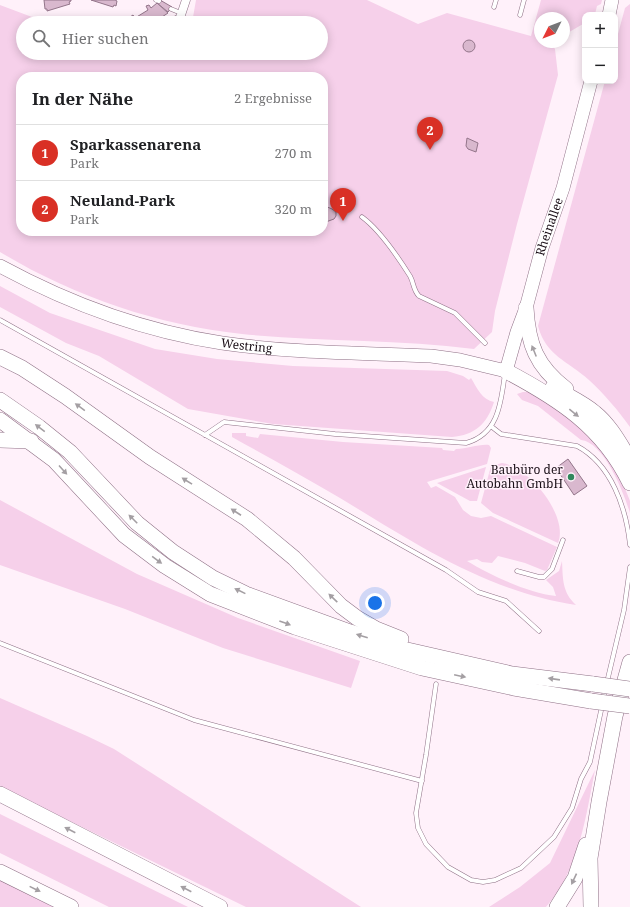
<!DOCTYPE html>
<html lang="de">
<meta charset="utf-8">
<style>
body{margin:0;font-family:"Noto Serif",serif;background:#f2f2f2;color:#202124}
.controls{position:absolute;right:12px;top:12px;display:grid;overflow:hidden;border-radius:8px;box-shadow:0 2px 10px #0003}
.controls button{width:36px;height:36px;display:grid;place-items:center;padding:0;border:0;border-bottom:1px solid #e0e0e0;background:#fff;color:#202124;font:20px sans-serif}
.compass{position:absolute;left:534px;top:12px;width:36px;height:36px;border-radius:50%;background:#fff;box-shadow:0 2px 10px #0003;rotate:228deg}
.you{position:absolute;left:375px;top:603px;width:14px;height:14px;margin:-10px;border:3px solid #fff;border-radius:50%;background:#1a73e8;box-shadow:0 0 0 6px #1a73e833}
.badge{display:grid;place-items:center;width:26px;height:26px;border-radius:50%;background:#d93025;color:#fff;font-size:13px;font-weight:700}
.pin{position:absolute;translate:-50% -33px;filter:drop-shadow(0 1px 2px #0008)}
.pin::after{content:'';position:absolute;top:21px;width:14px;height:12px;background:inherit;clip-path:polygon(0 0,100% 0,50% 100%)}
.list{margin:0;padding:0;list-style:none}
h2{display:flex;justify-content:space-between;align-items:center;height:52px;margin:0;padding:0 16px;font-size:17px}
h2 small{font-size:13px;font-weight:400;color:#757577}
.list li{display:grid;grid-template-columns:26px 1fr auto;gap:12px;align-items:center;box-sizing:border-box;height:56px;padding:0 16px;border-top:1px solid #e0e0e0}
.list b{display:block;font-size:15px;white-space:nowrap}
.list p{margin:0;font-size:13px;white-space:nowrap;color:#757577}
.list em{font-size:13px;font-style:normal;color:#757577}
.icon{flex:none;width:22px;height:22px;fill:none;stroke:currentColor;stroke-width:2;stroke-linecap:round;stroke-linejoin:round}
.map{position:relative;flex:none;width:630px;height:907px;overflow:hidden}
.search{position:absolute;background:#fff;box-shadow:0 2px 10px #0003;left:16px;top:16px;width:312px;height:44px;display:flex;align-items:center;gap:10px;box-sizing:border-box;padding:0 14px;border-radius:22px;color:#757577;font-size:15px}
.panel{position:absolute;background:#fff;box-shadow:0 2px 10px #0003;left:16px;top:72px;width:312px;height:164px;border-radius:16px}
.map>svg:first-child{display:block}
.green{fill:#f6d0ea;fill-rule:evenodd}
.building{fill:#d9b8ce;stroke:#93758a}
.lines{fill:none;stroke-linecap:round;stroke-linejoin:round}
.service-casing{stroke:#8f7186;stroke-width:5}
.minor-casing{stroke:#8f7186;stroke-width:9}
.primary-casing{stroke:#8f7186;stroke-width:14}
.motorway-casing{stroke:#8f7186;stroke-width:16}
.service{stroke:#fff;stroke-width:4}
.minor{stroke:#fff;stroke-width:8}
.primary{stroke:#fff;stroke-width:13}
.motorway{stroke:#fff;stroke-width:15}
.motorway-bridge-casing{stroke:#8f7186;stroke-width:16;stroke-linecap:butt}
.motorway-bridge{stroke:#fff;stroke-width:15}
.oneway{fill:#a49fa3}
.poi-dot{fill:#30885c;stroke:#fff1fa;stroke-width:1.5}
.labels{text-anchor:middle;stroke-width:3;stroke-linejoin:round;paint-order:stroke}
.street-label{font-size:12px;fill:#1b1018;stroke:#fff1fa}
.poi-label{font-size:12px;fill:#1b1018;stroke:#fff1fa;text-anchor:end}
</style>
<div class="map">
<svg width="630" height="907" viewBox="0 0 630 907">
<rect width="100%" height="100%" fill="#fff1fa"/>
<g class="green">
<path d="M 196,0 L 367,0 L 418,24 L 447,13 L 531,36 L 541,0 L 602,0 L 601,4 L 597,6 L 595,14 L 585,15 L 583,24 L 564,35 L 564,18 L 540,18 L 540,42 L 550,42 L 555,49 L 558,75 L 517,224 L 495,311 L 492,332 L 474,349 C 397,339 319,342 242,334 C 157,325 73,296 0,252 L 0,5 L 48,23 L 23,23 L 23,53 L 321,53 L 321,23 L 192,23 ZM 21,77 L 323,77 L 323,231 L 21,231 Z"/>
<path d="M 630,4 L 630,427 C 618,410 604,394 589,380 C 568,361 546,356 538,326 L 605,81 L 615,81 L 615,45 L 625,8 Z"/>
<path d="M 0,286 L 50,313 L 155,349 L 217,359 L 293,366 L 447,371 L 463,376 L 469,380 L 471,378 C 477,388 482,400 494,402 C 487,424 475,435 452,437 L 273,424 L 188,409 L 99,356 L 66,343 L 0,307 Z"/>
<path d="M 523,392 L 529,392 L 562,410 L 603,450 L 622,481 L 630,501 L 630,513 C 624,493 604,442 581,440 L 538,406 L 522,400 L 517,394 Z"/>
<path d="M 232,433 L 246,433 L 246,436 L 258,438 L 260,434 L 343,442 L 442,448 L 443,450 L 454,451 L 456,449 C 468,449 478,444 489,445 L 491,448 L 487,464 L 427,482 L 431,488 L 436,486 L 455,497 L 463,510 L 471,516 L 481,518 L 491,516 L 557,547 L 547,570 L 545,571 L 525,563 L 498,556 L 492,563 L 482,562 L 477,559 L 467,561 C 492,576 528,593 556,596 L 553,587 L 546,580 L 559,571 L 562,561 C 563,579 562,592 576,605 C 486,591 416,544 340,498 C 305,477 268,457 232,437 Z"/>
<path d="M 502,463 C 529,467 569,516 558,543 L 493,513 L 481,503 L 491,466 Z"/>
<path d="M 486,467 L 477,501 L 470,501 L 437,483 Z"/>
<path d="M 0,500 L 137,574 L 238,618 L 360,661 L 351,688 L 223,648 L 125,609 L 0,565 Z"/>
<path d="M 0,698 L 87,736 L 114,749 L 361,907 L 246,907 L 0,787 Z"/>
<path d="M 595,770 C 586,816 579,870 546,907 L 489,907 L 520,887 L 550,863 Z"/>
<path d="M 0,814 L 188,907 L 109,907 L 0,853 Z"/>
<path d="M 0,879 L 57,907 L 0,907 Z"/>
</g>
<g class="building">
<path d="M 44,0 L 71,0 L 71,1 L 69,2 L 70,4 L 47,11 L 47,9 L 45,9 Z"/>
<path d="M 91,0 L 115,0 L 117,1 L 116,6 L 114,5 L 113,7 Z"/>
<path d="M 160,0 L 172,7 L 168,12 L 157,3 Z"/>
<path d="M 157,3 L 168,13 L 153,23 L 128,23 L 132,20 L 130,17 L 133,15 L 135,18 L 148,10 L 146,6 L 149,5 L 151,8 Z"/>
<circle cx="469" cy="46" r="6"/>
<path d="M 467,138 L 478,143 L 476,152 L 468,149 L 466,146 Z"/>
<path d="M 323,205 L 332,209 L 336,212 L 336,216 L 334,219 L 323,223 Z"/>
<path d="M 568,459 L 587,486 L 574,495 L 556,468 Z"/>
</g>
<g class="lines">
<g class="service-casing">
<g id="service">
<path d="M 156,0 L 159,1"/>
<path d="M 494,7 L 496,0"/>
<path d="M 171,9 L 181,13"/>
<path d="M 520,15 L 524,0"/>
<path d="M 362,217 C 380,230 398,257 410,276 C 414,283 413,290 419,296 L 455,313 L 485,343"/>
<path d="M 0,320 L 446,570 L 478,592 L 506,601 L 539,631"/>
<path d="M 492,427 L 501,434 L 577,446 C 611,464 626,507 630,545"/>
<path d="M 205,435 L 224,422 L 335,434 L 466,443 C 499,434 501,402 505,373"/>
<path d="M 517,571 L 539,577 L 544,577 L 552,569 L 563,540"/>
<path d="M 0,643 L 194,720 L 422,781"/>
<path d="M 436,684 L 426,755 L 416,813 L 418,828 L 426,844 L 448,867 L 471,880 L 483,882 L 495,880 L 521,868 L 554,837 L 572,808 L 581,779 L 590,762 L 602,706"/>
<path d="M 603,699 L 624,610 L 630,567"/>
</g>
</g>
<g class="minor-casing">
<path id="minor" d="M 171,23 L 180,18 L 186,0"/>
</g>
<g class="primary-casing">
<g id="primary">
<path d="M 609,15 L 612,0"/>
<path id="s1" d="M 0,266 C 70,304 143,331 222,343 C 291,353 361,353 431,356 L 460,360 L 506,371 L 517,332 L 526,308 L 542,248 L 563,188 L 591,81"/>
</g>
</g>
<g class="motorway-casing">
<g id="motorway">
<path d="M 526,308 C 528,344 536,366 566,389"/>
<path d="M 0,357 L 22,368 L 65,396 L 150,457 L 247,519 L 294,558 L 341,606 L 357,618 L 376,629 L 401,639"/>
<path d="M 506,371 C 559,399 603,427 630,483"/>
<path d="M 553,387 C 567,396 582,402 595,413 C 610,425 620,444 630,460"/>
<path d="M 0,400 L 39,427 L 70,452 L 137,523 L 173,552 L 213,578 L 246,594 L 350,632 L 403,649 L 512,674 L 593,684"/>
<path d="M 0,420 L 54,460 L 124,535 L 165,566 L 210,594 L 295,627 L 422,668 L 514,688 L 591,701"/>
<path d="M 0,440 L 31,441"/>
<path d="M 0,794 L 220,907"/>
<path d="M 0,872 L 71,907"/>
<path d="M 557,907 L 575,878 L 586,845"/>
<path d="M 591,907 L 590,858 L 599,802 L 615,716 L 630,662"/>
</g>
</g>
<use href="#service" class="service"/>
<use href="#minor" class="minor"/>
<use href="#primary" class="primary"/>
<use href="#motorway" class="motorway"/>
<g class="motorway-bridge-casing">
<g id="motorway-bridge">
<path d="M 593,684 L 630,689"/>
<path d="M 591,701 L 630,706"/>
</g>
</g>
<use href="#motorway-bridge" class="motorway-bridge"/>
</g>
<defs><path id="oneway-solid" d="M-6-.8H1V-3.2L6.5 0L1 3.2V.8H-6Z"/></defs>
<g class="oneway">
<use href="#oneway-solid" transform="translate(534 351) rotate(-112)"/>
<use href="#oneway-solid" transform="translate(80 407) rotate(-144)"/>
<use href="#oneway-solid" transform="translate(574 413) rotate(39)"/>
<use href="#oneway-solid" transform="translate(40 428) rotate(-143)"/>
<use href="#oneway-solid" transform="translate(63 470) rotate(48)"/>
<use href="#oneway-solid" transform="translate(187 481) rotate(-148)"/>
<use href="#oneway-solid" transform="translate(236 512) rotate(-147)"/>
<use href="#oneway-solid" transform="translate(133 519) rotate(-135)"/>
<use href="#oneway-solid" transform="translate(157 560) rotate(36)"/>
<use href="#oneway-solid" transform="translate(240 591) rotate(-154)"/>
<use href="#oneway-solid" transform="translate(333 598) rotate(-136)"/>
<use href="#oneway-solid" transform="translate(285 623) rotate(20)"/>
<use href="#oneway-solid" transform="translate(362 636) rotate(-163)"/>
<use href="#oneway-solid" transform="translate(460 676) rotate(12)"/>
<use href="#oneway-solid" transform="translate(554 679) rotate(-172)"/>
<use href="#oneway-solid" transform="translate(70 830) rotate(-153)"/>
<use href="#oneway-solid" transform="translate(574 879) rotate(115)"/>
<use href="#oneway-solid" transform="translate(35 889) rotate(26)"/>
<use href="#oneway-solid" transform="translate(186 889) rotate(-153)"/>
</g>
<circle class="poi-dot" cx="571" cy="477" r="4"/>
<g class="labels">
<g class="street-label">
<text dy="4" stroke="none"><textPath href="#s1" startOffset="673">Rheinallee</textPath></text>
<text dy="4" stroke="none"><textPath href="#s1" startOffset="261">Westring</textPath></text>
</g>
<g class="poi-label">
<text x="563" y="474">Baubüro der<tspan x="563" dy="14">Autobahn GmbH</tspan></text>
</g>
</g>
</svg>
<div class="controls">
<button>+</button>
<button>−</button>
</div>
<svg class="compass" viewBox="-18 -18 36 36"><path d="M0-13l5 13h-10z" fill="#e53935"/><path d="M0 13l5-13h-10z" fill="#757577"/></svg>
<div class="you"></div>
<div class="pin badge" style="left:343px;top:221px">1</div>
<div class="pin badge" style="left:430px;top:150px">2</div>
<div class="search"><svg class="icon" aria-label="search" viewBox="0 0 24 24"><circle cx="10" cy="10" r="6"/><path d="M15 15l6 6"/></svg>Hier suchen</div>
<section class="panel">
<h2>In der Nähe<small>2 Ergebnisse</small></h2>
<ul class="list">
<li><span class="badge">1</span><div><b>Sparkassenarena</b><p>Park</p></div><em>270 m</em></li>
<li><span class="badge">2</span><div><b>Neuland-Park</b><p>Park</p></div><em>320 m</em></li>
</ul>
</section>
</div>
